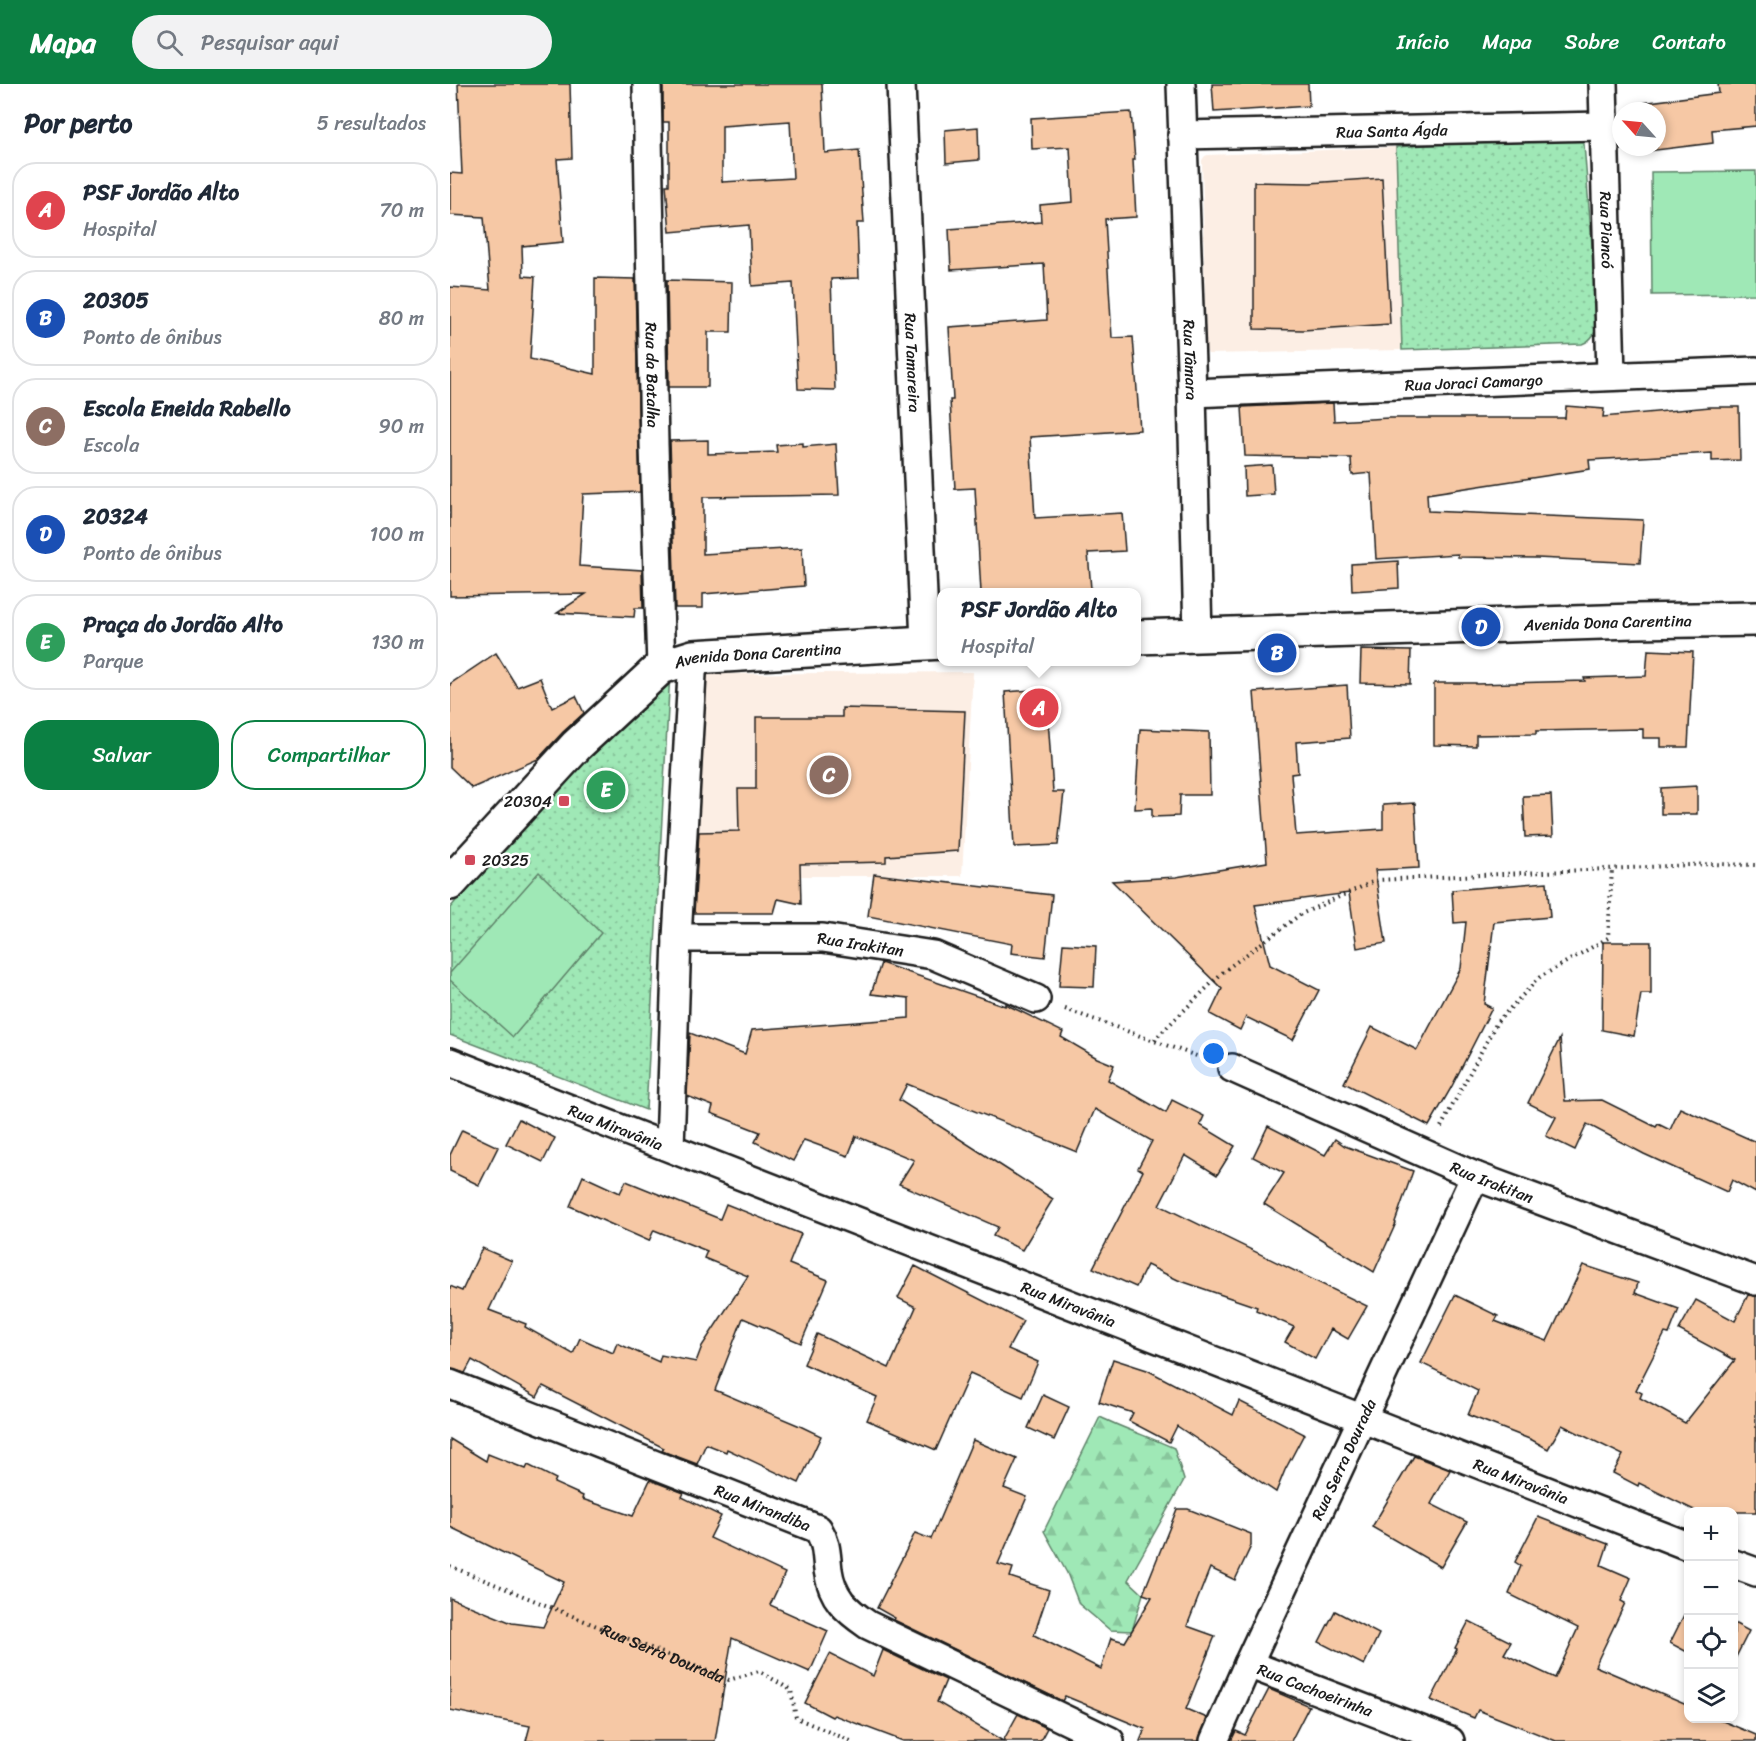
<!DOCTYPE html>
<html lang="pt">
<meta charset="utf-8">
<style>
body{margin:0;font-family:Sriracha,sans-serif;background:#f2f2f3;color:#1f2937}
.controls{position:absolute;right:18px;bottom:18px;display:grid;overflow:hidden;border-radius:12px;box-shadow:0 3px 9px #0003}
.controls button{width:54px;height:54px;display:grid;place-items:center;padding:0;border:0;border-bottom:2px solid #e0e1e3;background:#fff;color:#1f2937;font:30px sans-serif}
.compass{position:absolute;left:1162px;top:18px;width:54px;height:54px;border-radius:50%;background:#fff;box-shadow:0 3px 9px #0003;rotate:297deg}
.you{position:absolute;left:764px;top:970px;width:21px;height:21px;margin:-15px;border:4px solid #fff;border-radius:50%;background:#1a73e8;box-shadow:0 0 0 9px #1a73e833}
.badge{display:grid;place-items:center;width:39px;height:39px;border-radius:50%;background:#0b8043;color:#fff;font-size:20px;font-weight:700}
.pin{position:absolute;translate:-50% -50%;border:3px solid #fff;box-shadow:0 2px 6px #0006}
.popup{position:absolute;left:487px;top:504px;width:204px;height:78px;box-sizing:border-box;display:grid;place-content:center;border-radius:12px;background:#fff;filter:drop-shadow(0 2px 4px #0005);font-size:20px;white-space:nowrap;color:#747a83}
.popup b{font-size:22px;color:#1f2937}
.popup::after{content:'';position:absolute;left:50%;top:100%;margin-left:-12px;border:12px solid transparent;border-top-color:#fff}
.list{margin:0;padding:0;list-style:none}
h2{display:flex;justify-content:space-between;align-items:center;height:78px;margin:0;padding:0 24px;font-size:26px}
h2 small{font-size:20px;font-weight:400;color:#747a83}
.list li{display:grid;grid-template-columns:39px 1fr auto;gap:18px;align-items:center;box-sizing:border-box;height:96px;margin:0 12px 12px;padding:0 12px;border:2px solid #e0e1e3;border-radius:24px}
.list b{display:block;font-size:22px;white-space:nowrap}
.list p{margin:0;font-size:20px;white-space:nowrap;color:#747a83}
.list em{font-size:20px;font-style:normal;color:#747a83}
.actions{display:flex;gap:12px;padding:18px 24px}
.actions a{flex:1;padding:14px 0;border:2px solid #0b8043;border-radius:24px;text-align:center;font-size:21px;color:#0b8043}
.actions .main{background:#0b8043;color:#fff}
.icon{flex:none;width:33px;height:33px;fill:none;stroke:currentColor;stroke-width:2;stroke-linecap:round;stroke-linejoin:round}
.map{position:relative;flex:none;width:1306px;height:1657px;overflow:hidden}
header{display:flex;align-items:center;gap:36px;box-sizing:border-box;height:84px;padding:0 30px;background:#0b8043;color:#fff}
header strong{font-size:28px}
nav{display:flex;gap:33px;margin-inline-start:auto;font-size:21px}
.search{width:420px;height:54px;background:#f2f2f3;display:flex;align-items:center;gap:15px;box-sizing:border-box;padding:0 21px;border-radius:33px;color:#747a83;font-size:22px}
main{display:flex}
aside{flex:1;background:#fff}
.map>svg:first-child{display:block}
.built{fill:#fceee4}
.forest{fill:url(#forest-firs);stroke:#5e8269;stroke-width:1.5}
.park{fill:url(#park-dots);stroke:#5e8269;stroke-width:1.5}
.pitch{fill:#9fe8b6;stroke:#5e8269;stroke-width:1.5}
.building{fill:#f6c8a5;stroke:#1c1c1c;stroke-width:1.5;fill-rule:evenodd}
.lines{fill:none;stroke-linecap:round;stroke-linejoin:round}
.street-casing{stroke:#1c1c1c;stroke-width:32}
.secondary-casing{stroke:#1c1c1c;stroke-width:38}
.path{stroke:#1c1c1c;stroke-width:4;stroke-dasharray:1.5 4.5;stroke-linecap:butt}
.street{stroke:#fff;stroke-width:27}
.secondary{stroke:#fff;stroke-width:33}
.poi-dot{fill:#d1495b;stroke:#fff;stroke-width:2}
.labels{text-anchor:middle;stroke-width:5;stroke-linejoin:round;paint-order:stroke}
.street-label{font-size:16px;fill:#1c1c1c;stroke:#fff}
.poi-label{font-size:16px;fill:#1c1c1c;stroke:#fff;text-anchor:end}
</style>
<header>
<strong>Mapa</strong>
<div class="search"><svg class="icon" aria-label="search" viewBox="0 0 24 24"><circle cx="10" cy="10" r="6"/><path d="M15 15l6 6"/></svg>Pesquisar aqui</div>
<nav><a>Início</a><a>Mapa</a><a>Sobre</a><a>Contato</a></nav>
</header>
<main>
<aside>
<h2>Por perto<small>5 resultados</small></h2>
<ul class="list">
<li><span class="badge" style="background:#e0444e">A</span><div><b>PSF Jordão Alto</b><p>Hospital</p></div><em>70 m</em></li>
<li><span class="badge" style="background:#1a4fb4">B</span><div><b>20305</b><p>Ponto de ônibus</p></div><em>80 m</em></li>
<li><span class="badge" style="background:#8d6e63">C</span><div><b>Escola Eneida Rabello</b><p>Escola</p></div><em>90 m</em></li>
<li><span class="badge" style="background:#1a4fb4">D</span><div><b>20324</b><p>Ponto de ônibus</p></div><em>100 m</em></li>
<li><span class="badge" style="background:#2e9e5b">E</span><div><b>Praça do Jordão Alto</b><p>Parque</p></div><em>130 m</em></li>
</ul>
<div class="actions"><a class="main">Salvar</a><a>Compartilhar</a></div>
</aside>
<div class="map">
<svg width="1306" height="1657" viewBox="0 0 1306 1657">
<defs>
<pattern id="forest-firs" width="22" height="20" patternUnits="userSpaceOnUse" patternTransform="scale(1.5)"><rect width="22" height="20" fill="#9fe8b6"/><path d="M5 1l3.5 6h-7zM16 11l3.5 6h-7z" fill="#88c69c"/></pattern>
<pattern id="park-dots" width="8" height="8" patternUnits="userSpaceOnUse" patternTransform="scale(1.5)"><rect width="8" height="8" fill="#9fe8b6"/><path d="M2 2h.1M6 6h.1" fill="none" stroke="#88c69c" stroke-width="1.8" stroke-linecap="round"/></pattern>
</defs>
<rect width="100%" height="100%" fill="#fff"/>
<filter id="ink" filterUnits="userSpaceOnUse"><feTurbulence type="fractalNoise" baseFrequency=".0167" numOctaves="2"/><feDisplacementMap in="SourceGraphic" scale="12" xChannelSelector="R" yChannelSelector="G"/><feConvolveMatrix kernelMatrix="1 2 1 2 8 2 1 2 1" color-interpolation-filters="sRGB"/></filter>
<g filter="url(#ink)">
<g class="built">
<path d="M 946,63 L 952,266 L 758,270 L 756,265 L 752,76 L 755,72 L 758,71 Z"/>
<path d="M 523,588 L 512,792 L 239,792 L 242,590 Z"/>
</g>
<path class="forest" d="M 650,1333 C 674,1345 700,1353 724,1364 L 734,1396 L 678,1496 L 693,1510 L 682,1547 L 660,1546 L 629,1520 L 617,1489 L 594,1447 Z"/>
<g class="park">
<path d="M 1122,51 L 1130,54 L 1134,60 L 1148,237 C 1146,247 1143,256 1132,260 L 952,266 L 946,63 Z"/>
<path d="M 199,585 L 220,588 L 196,1026 L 0,951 L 0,824 Z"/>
</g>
<g class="pitch">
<path d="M 1306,87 L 1306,210 L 1202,211 L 1201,88 Z"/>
<path d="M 89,788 L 151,849 L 63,953 L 0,896 L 0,889 Z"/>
</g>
<g class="building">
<path d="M 8,0 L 120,0 L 122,74 L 107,75 L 113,158 L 72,162 L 73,192 L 85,193 L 80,275 L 145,290 L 145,194 L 185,195 L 190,408 L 133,410 L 129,482 L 192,486 L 193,524 L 185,524 L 184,533 L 107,529 L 136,510 L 0,512 L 0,203 L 40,206 L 34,133 L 0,131 L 0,89 L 12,90 Z"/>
<path d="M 213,0 L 372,0 L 375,69 L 409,66 L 414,139 L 407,139 L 409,194 L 381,195 L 385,306 L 348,305 L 343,199 L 302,202 L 299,141 L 220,148 L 216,101 L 219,101 L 219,38 L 213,38 ZM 340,37 L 343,94 L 272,98 L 272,42 Z"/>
<path d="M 762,0 L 858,0 L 859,22 L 764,28 Z"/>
<path d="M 1268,0 L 1306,0 L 1306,42 L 1262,46 L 1263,59 L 1198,67 L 1197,63 L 1207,63 L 1207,27 L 1193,27 L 1192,19 L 1269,9 Z"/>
<path d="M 681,28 L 685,76 L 683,76 L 686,133 L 655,135 L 662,254 L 683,253 L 690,346 L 580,353 L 585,434 L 672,429 L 675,467 L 638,469 L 641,505 L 585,508 L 531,508 L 525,404 L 505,405 L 500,316 L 503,316 L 499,243 L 597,236 L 594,180 L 501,186 L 499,145 L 591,138 L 590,121 L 623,118 L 620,63 L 582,65 L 581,34 Z"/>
<path d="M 528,43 L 529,76 L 496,79 L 495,46 Z"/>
<path d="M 932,94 L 940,240 L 853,246 L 804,245 L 804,98 L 860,99 Z"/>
<path d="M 217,196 L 282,198 L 281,248 L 258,248 L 258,303 L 219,303 Z"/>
<path d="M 883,319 L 884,337 L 939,334 L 1115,334 L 1116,322 L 1154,325 L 1153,333 L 1260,323 L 1289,323 L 1290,376 L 1262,377 L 1262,369 L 1139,376 L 1140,385 L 977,410 L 978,427 L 1193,436 L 1190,479 L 1087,474 L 1008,473 L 1008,470 L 926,475 L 921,389 L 902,391 L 901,374 L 795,372 L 792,323 Z"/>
<path d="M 258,356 L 258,370 L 327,368 L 326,361 L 353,359 L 353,363 L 386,360 L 389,411 L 253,413 L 253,470 L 352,464 L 354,502 L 253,510 L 253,524 L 225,524 L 220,357 Z"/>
<path d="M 822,381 L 824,410 L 795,412 L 794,383 Z"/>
<path d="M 948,477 L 949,504 L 902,507 L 901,480 Z"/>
<path d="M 911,566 L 961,567 L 960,600 L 910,599 Z"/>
<path d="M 1198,566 L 1243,568 L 1238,663 L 1211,663 L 1211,654 L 1193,654 L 1193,645 L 1086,647 L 1086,650 L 1026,651 L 1026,662 L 984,661 L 984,599 L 1026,599 L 1026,600 L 1135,597 L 1134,594 L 1196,592 Z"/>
<path d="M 46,569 L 67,603 L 90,594 L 102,624 L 126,612 L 134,629 L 113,648 L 88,675 L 22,704 L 0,683 L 0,600 Z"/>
<path d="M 897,601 L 900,654 L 846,658 L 848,689 L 841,690 L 846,751 L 933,745 L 933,721 L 965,719 L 969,784 L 925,786 L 936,859 L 907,864 L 899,809 L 805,821 L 820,881 L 869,906 L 843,956 L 796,933 L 790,946 L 760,930 L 772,905 L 662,797 L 726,793 L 817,778 L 804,608 Z"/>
<path d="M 596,605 L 603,708 L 614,708 L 608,761 L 564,763 L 555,608 Z"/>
<path d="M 392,624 L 515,627 L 508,767 L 436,772 L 436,778 L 350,780 L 351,820 L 328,815 L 324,829 L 244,829 L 249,748 L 289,747 L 288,705 L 306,705 L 306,633 L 392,633 Z"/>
<path d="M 690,645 L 759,648 L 760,711 L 730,711 L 729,732 L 702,733 L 702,724 L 685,725 Z"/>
<path d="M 1247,702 L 1247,730 L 1211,730 L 1211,704 Z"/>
<path d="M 1101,711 L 1103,752 L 1075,753 L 1073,712 Z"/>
<path d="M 424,790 L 602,811 L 595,873 L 561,869 L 562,860 L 418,832 Z"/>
<path d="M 1097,798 L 1100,833 L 1044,838 L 1034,920 L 1042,924 L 1001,1004 L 979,1042 L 894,999 L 922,943 L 967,966 L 1011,884 L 1016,838 L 1004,839 L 1002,806 Z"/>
<path d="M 1153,858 L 1201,858 L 1201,910 L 1191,910 L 1184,952 L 1152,946 Z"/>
<path d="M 613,860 L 646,862 L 644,903 L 609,902 Z"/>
<path d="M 431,879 L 555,922 L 555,920 L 613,948 L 611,953 L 647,974 L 664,981 L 658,996 L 716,1029 L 722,1016 L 754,1032 L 750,1041 L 785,1062 L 767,1091 L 735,1071 L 709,1121 L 917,1222 L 898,1255 L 881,1245 L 865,1275 L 835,1258 L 844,1243 L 806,1226 L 807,1223 L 728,1196 L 697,1181 L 686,1203 L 643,1184 L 693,1087 L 688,1084 L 702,1057 L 645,1025 L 627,1068 L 457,1000 L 449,1016 L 603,1115 L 572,1166 L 543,1152 L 548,1143 L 449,1100 L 464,1076 L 406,1052 L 398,1072 L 354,1056 L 343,1077 L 305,1058 L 310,1048 L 261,1029 L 263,1022 L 237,1012 L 240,949 L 295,970 L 302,946 L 459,934 L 459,914 L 421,910 Z"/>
<path d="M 1110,954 L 1115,1017 L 1152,1016 L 1206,1043 L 1208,1040 L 1220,1046 L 1230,1024 L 1306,1058 L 1306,1109 L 1282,1096 L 1277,1108 L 1194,1070 L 1137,1040 L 1125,1066 L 1096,1052 L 1106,1033 L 1078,1019 Z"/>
<path d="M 69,1035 L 105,1054 L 93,1078 L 56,1060 Z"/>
<path d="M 818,1042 L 875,1071 L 885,1055 L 895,1062 L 963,1087 L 945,1138 L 946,1139 L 924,1188 L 814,1120 L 834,1089 L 803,1073 Z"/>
<path d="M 12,1046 L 48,1063 L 29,1101 L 0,1087 L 0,1071 Z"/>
<path d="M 133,1092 L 170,1109 L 176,1097 L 270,1135 L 276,1120 L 351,1150 L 339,1180 L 378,1196 L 351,1259 L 293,1234 L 265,1306 L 350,1342 L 371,1352 L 349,1399 L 277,1365 L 276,1368 L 256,1360 L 247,1380 L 212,1367 L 214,1364 L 93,1302 L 87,1313 L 22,1276 L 15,1289 L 0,1285 L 0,1202 L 12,1207 L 32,1164 L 62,1177 L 39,1226 L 76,1240 L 75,1243 L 123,1270 L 130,1254 L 163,1269 L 167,1259 L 209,1278 L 211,1271 L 246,1278 L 252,1262 L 298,1192 L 254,1174 L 257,1167 L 204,1146 L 199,1157 L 120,1122 Z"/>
<path d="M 1133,1181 L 1188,1199 L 1185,1209 L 1229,1225 L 1219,1250 L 1215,1249 L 1186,1306 L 1192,1309 L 1190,1314 L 1235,1339 L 1285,1276 L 1229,1246 L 1246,1216 L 1285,1237 L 1298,1211 L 1306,1212 L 1306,1428 L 1248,1428 L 1189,1399 L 1188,1402 L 1163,1389 L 1173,1371 L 1112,1341 L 1098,1365 L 1082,1356 L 1018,1331 L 1028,1307 L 971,1279 L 1005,1211 L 1048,1232 L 1045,1237 L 1097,1257 Z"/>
<path d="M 465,1182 L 573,1237 L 558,1265 L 588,1278 L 573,1313 L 520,1289 L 486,1366 L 417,1336 L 427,1313 L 354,1280 L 367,1250 L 439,1284 L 466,1223 L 448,1214 Z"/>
<path d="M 663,1275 L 697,1286 L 783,1331 L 789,1317 L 854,1350 L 835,1386 L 826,1408 L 727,1342 L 719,1358 L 679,1337 L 683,1329 L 649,1318 Z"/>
<path d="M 593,1311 L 619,1323 L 604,1356 L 578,1344 Z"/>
<path d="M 0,1355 L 36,1377 L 38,1370 L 76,1385 L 78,1381 L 106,1395 L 104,1399 L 133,1412 L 132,1415 L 183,1432 L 200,1396 L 234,1409 L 232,1413 L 271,1432 L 260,1454 L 335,1489 L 320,1521 L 378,1547 L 360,1588 L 282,1554 L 265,1657 L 76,1657 L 80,1642 L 0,1626 L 0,1514 L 62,1539 L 93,1543 L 114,1498 L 0,1443 Z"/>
<path d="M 523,1356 L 567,1375 L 554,1404 L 577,1413 L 548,1480 L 563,1484 L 560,1493 L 599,1506 L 584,1551 L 651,1585 L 661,1554 L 675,1558 L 702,1513 L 693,1510 L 727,1425 L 738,1425 L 801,1450 L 801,1462 L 785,1496 L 760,1484 L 737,1542 L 765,1552 L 736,1625 L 757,1634 L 749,1657 L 690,1657 L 695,1645 L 615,1612 L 612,1617 L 444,1536 L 445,1534 L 427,1524 L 465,1449 L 481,1455 Z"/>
<path d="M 964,1372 L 1000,1386 L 981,1420 L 1017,1438 L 991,1483 L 922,1443 Z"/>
<path d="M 1088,1433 L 1158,1460 L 1151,1481 L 1181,1494 L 1171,1517 L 1175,1519 L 1145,1582 L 1239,1622 L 1239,1635 L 1268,1635 L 1306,1651 L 1306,1657 L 1106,1657 L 1028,1626 L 1024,1634 L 981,1616 L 1007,1565 L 1005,1564 L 1019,1537 L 1061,1558 L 1054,1570 L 1105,1594 L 1128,1544 L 1059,1510 L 1071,1482 L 1065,1478 Z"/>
<path d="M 1239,1521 L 1239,1569 L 1220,1559 Z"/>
<path d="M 885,1527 L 929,1550 L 914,1581 L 869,1558 Z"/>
<path d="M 1284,1539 L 1299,1547 L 1284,1577 Z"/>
<path d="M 433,1566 L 496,1596 L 487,1618 L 553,1657 L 568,1630 L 597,1644 L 590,1657 L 453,1657 L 384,1631 L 382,1633 L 355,1619 L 380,1570 L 423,1592 Z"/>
<path d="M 819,1605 L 859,1622 L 841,1657 L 781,1657 L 786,1647 L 795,1651 Z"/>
</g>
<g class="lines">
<g class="street-casing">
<g id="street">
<path id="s2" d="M 197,0 L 204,361 L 211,583"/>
<path id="s3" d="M 451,0 L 475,558"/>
<path id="s4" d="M 731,0 L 742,309 L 748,552"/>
<path id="s5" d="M 1153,0 L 1161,291"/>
<path id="s6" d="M 732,51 L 1154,42"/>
<path id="s7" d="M 742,309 L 1306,287"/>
<path id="s8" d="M 227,854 L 373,854 L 483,871 L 586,915"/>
<path id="s9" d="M 0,978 L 1238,1462"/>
<path id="s10" d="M 782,984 L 1025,1092 L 1306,1197"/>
<path d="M 220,1063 L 227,854 L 243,573"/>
<path id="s11" d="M 0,1300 L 368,1445 C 377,1460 376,1469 378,1486 C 382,1514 396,1526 418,1541 L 660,1657"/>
<path d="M 1284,1480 L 1306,1488"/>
<path id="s12" d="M 798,1580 L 1000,1657"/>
<path id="s13" d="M 764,1657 L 798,1580 L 1025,1092"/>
</g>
</g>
<g class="secondary-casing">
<g id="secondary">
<path id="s14" d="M 686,553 L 1184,537 L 1306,535"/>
<path id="s15" d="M 0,799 L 127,661 L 211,583 L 243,573 L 492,558"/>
</g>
</g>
<g class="path">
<path d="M 615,925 L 752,974"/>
<path d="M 704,956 L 774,887 L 851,830 L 927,796 L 1261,780 L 1306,781"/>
<path d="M 991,1043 L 1047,938 L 1090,893 L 1158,854 L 1162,785"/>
<path id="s1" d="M 0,1482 L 279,1596 L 309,1587 L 341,1606 L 346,1634 L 401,1657"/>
</g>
<use href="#street" class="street"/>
<use href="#secondary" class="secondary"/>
</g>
</g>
<g class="poi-dot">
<rect x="108" y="711" width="12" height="12" rx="3"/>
<rect x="14" y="770" width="12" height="12" rx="3"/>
</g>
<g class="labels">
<g class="street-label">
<text dy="6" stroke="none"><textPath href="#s6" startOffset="210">Rua Santa Ágda</textPath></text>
<text dy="6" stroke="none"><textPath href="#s5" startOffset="146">Rua Piancó</textPath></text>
<text dy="6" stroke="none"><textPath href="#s4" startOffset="276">Rua Tâmara</textPath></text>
<text dy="6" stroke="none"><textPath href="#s3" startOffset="279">Rua Tamareira</textPath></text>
<text dy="6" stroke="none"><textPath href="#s2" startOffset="291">Rua da Batalha</textPath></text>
<text dy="6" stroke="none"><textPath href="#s7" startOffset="282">Rua Joraci Camargo</textPath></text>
<text dy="6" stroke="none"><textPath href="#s14" startOffset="472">Avenida Dona Carentina</textPath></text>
<text dy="6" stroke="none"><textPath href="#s15" startOffset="400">Avenida Dona Carentina</textPath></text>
<text dy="6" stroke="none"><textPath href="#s8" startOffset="184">Rua Irakitan</textPath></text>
<text dy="6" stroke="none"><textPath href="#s9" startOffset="178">Rua Miravânia</textPath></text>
<text dy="6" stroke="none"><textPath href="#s10" startOffset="284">Rua Irakitan</textPath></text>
<text dy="6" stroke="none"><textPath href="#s9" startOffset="664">Rua Miravânia</textPath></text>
<text dy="6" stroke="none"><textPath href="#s13" startOffset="310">Rua Serra Dourada</textPath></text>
<text dy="6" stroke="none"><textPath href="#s9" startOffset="1150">Rua Miravânia</textPath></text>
<text dy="6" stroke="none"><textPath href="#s11" startOffset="336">Rua Mirandiba</textPath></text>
<text dy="6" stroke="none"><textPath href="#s1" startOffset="230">Rua Serra Dourada</textPath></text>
<text dy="6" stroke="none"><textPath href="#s12" startOffset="72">Rua Cachoeirinha</textPath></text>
</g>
<g class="poi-label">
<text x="102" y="723">20304</text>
<text x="32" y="782" text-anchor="start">20325</text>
</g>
</g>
</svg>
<div class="controls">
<button>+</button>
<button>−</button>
<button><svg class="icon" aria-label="locate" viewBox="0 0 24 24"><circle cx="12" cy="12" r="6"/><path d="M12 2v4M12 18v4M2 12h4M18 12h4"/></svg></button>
<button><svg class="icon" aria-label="layers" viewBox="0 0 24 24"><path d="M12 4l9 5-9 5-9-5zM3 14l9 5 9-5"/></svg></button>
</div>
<svg class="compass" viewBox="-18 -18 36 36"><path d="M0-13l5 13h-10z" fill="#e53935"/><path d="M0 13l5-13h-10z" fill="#747a83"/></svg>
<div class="you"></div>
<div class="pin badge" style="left:589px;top:624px;background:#e0444e">A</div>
<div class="popup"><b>PSF Jordão Alto</b>Hospital</div>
<div class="pin badge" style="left:827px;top:569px;background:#1a4fb4">B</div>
<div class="pin badge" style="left:379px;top:691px;background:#8d6e63">C</div>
<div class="pin badge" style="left:1031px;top:543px;background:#1a4fb4">D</div>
<div class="pin badge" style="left:156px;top:706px;background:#2e9e5b">E</div>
</div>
</main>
